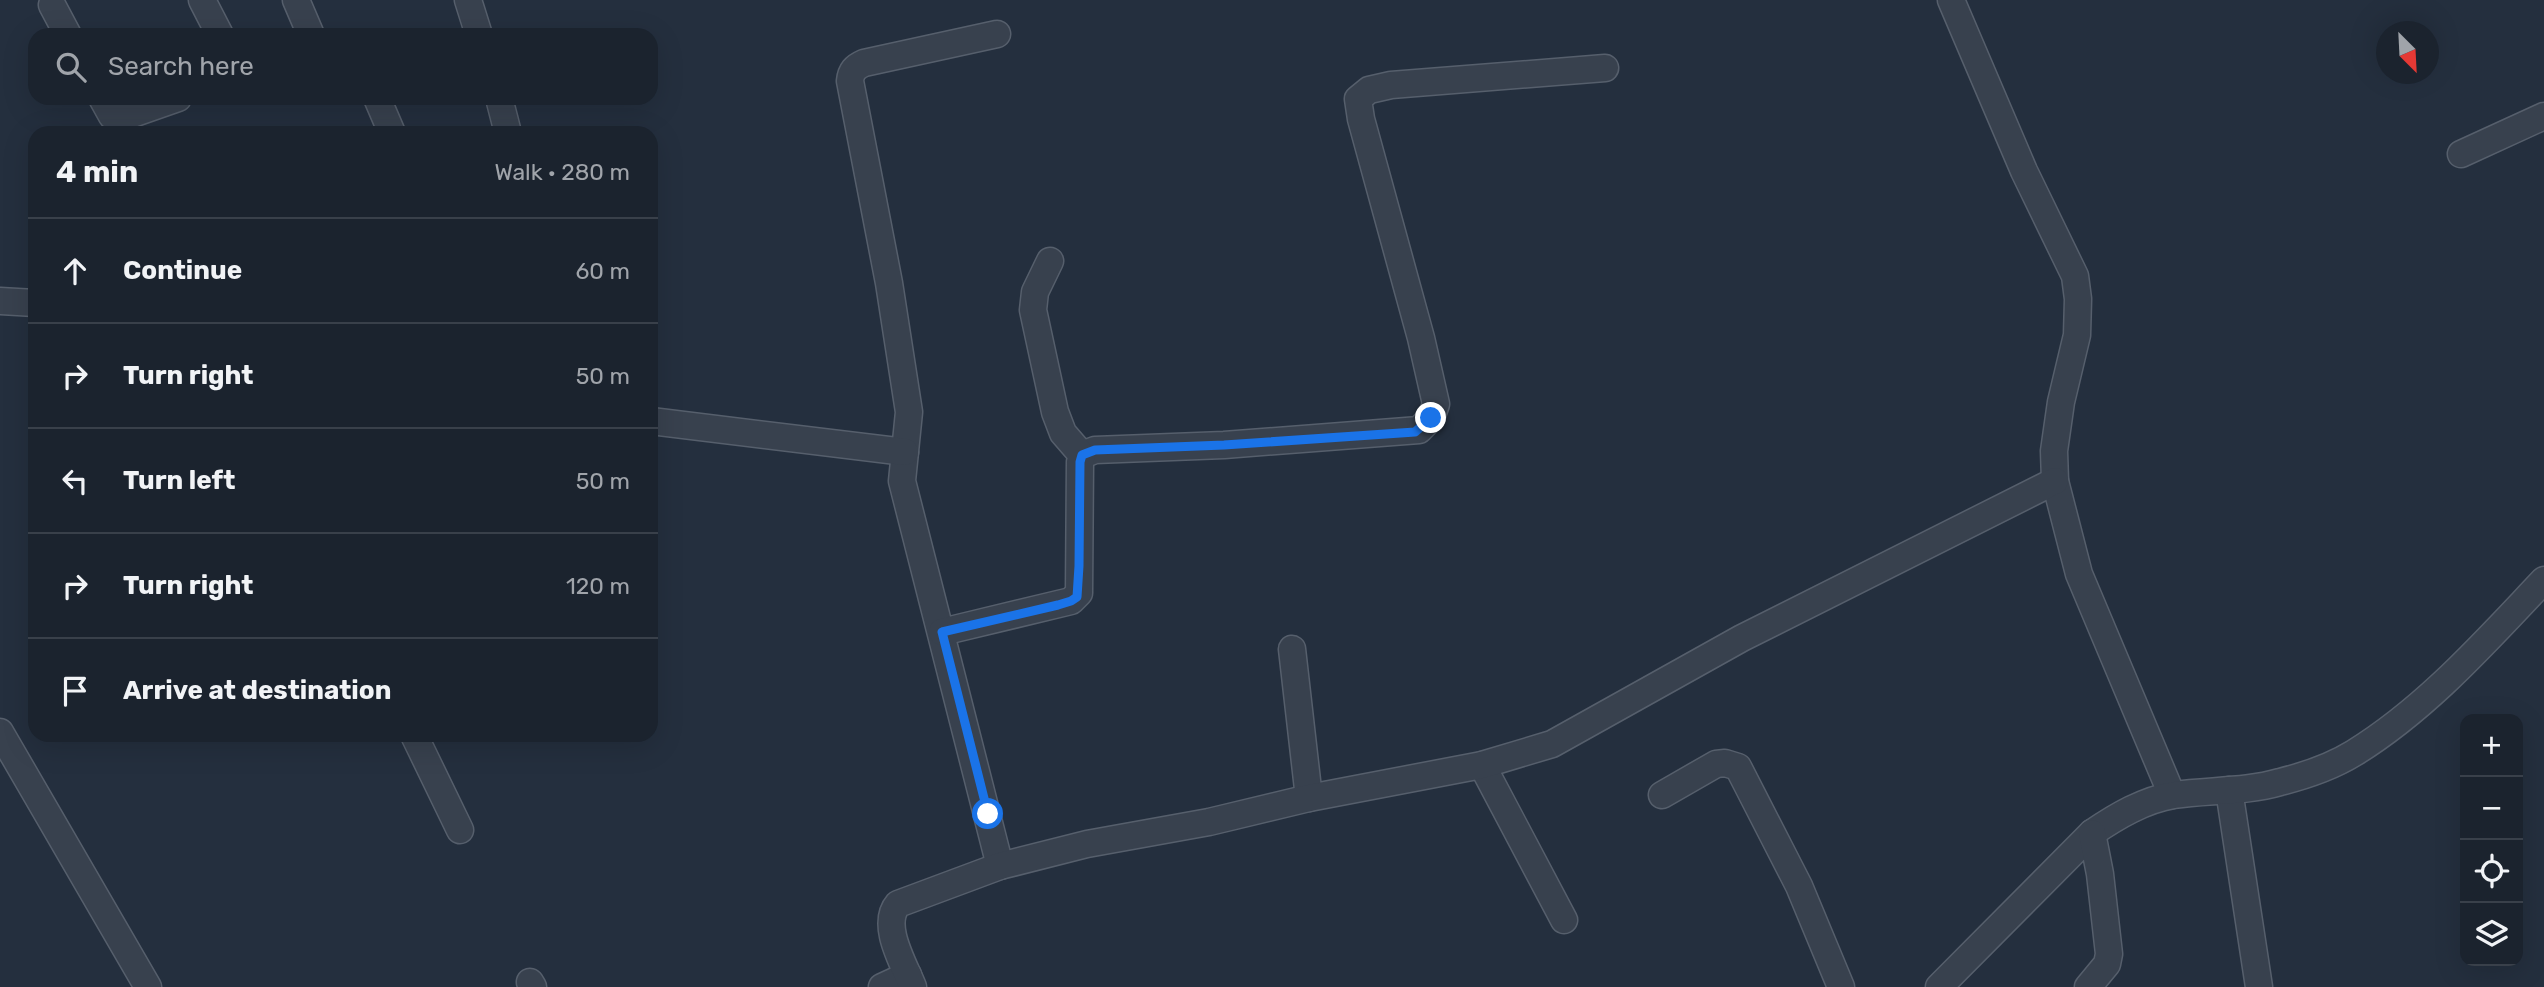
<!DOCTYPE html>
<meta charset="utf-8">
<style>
body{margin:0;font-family:Rubik,sans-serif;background:#282f3a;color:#f1f3f6}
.controls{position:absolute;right:21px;bottom:21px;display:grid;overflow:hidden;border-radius:14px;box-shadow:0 7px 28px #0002}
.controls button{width:63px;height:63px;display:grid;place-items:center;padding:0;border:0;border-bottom:2px solid #39404a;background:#1b232e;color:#f1f3f6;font:35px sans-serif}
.compass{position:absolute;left:2376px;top:21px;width:63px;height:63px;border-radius:50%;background:#1b232e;box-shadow:0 7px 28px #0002;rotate:156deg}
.stop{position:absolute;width:21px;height:21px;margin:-16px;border:5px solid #1a73e8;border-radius:50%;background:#fff}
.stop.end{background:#1a73e8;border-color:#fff;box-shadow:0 2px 7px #0008}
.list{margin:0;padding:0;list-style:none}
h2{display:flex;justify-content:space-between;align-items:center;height:91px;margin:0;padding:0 28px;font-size:30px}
h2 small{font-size:23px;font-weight:400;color:#a0a4aa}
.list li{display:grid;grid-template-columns:46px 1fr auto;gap:21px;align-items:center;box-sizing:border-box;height:105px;padding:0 28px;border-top:2px solid #39404a}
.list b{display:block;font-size:26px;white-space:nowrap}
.list em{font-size:23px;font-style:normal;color:#a0a4aa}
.icon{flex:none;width:38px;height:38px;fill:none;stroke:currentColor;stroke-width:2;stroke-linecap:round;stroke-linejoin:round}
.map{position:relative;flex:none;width:2544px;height:987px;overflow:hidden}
.search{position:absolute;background:#1b232e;box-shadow:0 7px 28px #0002;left:28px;top:28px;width:630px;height:77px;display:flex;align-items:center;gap:18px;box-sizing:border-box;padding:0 24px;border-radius:21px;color:#a0a4aa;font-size:26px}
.panel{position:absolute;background:#1b232e;box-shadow:0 7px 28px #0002;left:28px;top:126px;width:630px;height:616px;border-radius:21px}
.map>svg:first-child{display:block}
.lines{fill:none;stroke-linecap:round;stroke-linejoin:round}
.minor-casing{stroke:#565f6c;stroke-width:29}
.minor{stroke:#38414e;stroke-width:26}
.route{stroke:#1a73e8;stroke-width:9}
</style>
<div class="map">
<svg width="2544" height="987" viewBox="0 0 2544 987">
<rect width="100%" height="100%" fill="#242f3e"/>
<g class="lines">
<g class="minor-casing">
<g id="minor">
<path d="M 202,0 L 220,35"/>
<path d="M 296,0 L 311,35"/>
<path d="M 468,0 L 479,35"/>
<path d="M 1951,0 L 2024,171 L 2075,276 L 2078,299 L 2077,335 L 2061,402 L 2054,451 L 2055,481 L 2079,574 L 2172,795"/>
<path d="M 52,5 L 68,35"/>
<path d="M 997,34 L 864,63 C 855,67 851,71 850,81 L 889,283 L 909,412 L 902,481 L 1000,866"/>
<path d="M 102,98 L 112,116 L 118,119 L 178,98"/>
<path d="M 377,98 L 392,133"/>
<path d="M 499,98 L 508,133"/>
<path d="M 2461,154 L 2544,116"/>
<path d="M 0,301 L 35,303"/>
<path d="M 651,421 L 905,452"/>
<path d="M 1082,455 L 1095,450 L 1224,445 L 1419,430 L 1431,418 L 1436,404 L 1421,338 L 1361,119 L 1358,99 L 1369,90 L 1391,85 L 1605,68"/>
<path d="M 942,632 L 1071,601 L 1079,593 L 1080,462 L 1082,455 L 1063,433 L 1055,412 L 1033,310 L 1035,292 L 1050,261"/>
<path d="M 1292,649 L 1309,798"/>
<path d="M 0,732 L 148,987"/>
<path d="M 414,735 L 460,830"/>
<path d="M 1482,765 L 1564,920"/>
<path d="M 2229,790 L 2259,987"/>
<path d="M 1662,795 L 1716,764 L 1725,763 L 1738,767 L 1799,886 L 1841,987"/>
<path d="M 530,982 L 533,987"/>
<path d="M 882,987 L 908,975"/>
<path d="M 913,987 C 904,964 880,925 898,904 L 1000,866 L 1087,844 L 1209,822 L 1309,798 L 1482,765 L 1552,744 L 1742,638 L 2055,481"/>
<path d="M 1939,987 L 2092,833 C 2117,816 2144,800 2174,795 C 2209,790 2246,792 2280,782 C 2304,776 2333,766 2354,753 C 2427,708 2486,641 2544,580"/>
<path d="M 2088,987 L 2107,964 L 2109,954 L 2100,874 L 2092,833"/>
</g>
</g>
<use href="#minor" class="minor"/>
</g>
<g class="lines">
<path class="route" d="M 988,814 L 942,632 L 1058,605 L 1071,601 L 1077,597 L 1079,566 L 1080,462 L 1082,455 L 1095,450 L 1224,445 L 1415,432 L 1431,418"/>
</g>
</svg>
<div class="controls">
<button>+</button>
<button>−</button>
<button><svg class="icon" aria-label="locate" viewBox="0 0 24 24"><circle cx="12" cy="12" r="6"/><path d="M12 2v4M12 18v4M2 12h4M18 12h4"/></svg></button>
<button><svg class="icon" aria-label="layers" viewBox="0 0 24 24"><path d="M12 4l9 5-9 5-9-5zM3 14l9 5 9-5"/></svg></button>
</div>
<svg class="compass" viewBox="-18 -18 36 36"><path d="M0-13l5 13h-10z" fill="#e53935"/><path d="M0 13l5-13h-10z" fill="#a0a4aa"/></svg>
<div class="stop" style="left:988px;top:814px"></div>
<div class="stop end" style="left:1431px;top:418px"></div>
<div class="search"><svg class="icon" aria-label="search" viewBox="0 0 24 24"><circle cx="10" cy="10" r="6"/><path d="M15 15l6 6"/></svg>Search here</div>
<section class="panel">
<h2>4 min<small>Walk · 280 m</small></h2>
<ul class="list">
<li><svg class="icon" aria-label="ahead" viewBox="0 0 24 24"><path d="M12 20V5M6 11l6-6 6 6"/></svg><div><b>Continue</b></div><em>60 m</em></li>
<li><svg class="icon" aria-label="right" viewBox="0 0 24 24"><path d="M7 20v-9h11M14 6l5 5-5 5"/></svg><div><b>Turn right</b></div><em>50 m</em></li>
<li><svg class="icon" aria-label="left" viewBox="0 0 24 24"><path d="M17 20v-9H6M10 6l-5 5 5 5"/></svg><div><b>Turn left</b></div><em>50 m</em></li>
<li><svg class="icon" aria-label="right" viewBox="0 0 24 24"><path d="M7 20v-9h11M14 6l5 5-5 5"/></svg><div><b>Turn right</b></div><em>120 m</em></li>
<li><svg class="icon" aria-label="arrive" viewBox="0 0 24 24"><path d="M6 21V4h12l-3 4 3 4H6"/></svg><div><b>Arrive at destination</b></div></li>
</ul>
</section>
</div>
